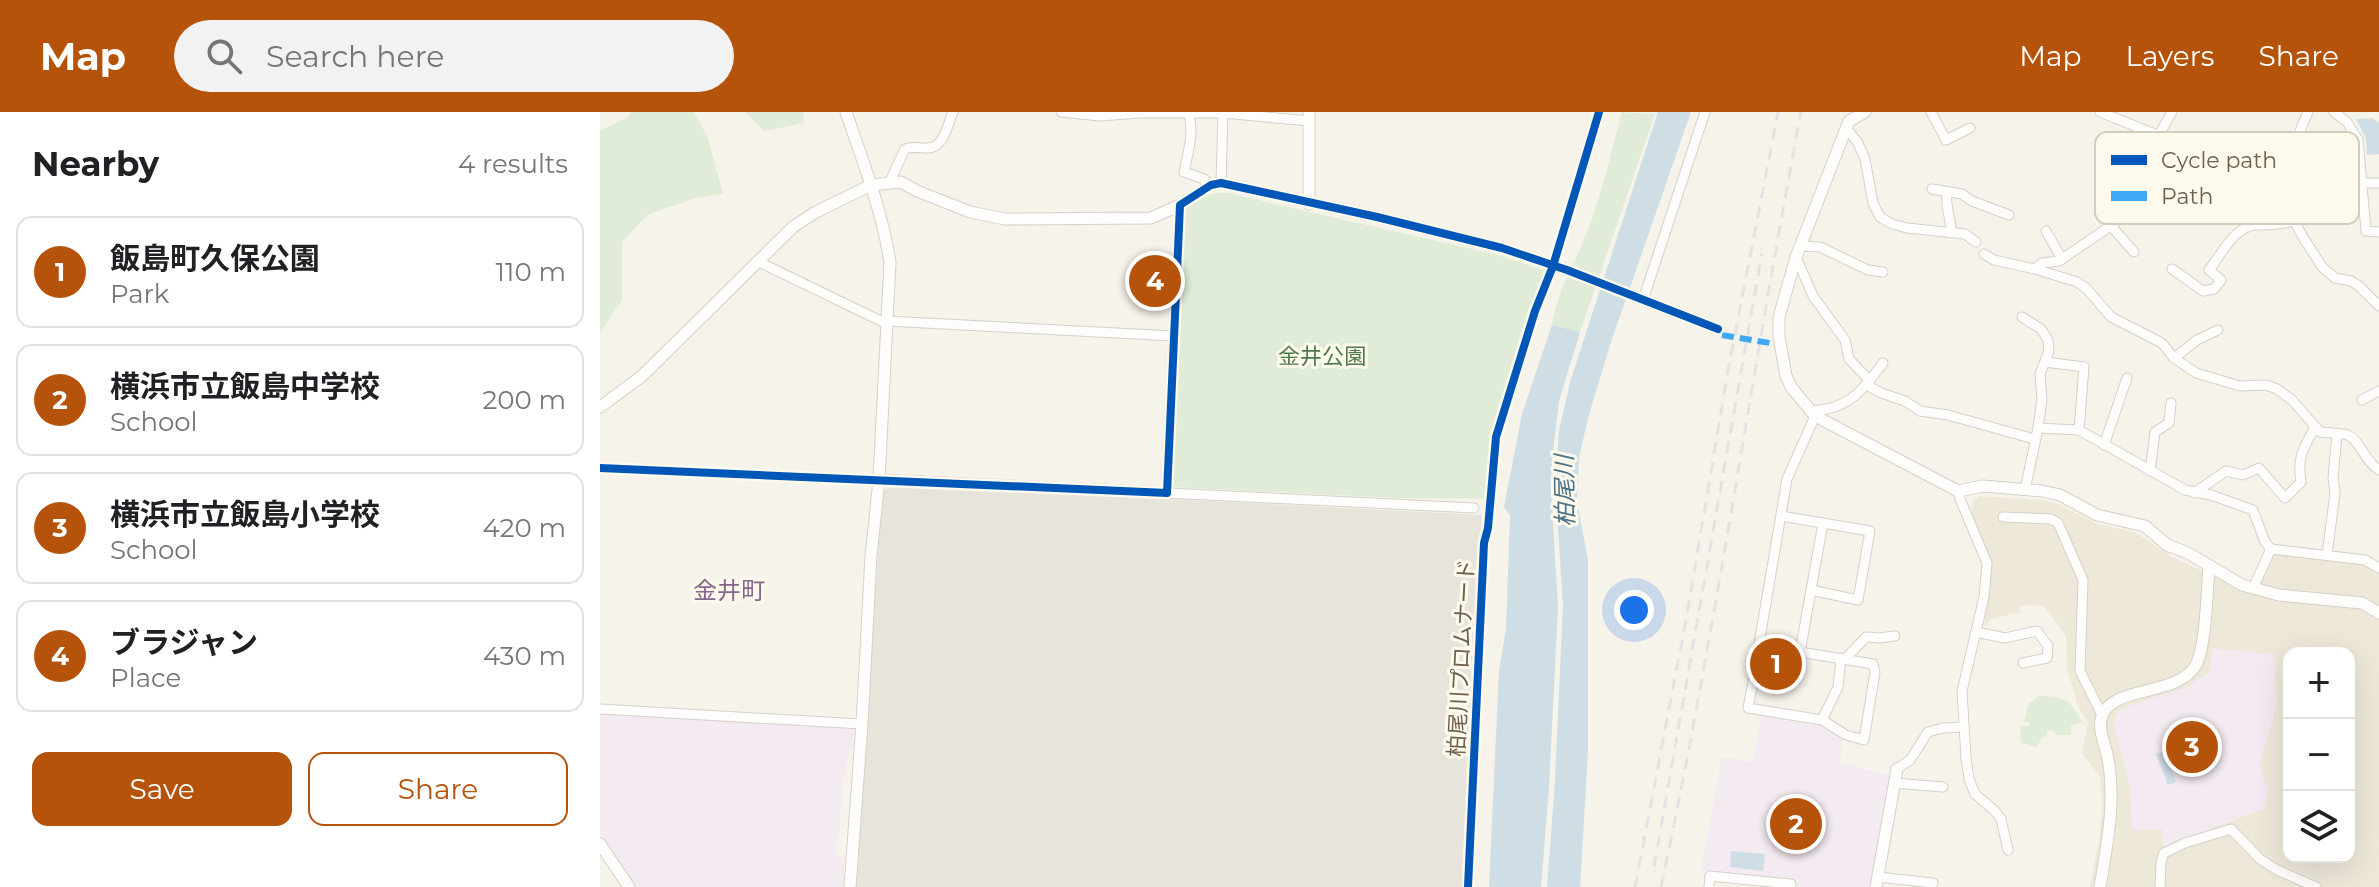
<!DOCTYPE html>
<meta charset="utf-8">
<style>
body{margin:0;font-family:Montserrat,"Noto Sans JP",sans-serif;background:#f2f2f2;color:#202124}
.controls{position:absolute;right:24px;bottom:24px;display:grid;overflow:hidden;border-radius:16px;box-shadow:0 8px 32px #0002}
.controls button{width:72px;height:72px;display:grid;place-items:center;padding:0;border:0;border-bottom:2px solid #e0e0e0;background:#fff;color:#202124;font:40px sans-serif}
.you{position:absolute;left:1034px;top:498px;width:28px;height:28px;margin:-20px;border:6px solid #fff;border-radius:50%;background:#1a73e8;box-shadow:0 0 0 12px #1a73e833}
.badge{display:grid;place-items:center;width:52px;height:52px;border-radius:50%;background:#b45309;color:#fff;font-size:26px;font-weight:700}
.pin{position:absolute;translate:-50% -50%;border:4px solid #fff;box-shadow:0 2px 8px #0006}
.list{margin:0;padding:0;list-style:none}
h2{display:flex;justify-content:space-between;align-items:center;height:104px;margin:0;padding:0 32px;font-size:34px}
h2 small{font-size:26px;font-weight:400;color:#757577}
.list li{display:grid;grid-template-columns:52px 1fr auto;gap:24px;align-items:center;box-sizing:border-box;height:112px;margin:0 16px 16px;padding:0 16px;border:2px solid #e0e0e0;border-radius:16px}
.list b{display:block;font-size:30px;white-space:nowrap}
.list p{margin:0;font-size:26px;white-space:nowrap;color:#757577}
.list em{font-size:26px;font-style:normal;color:#757577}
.actions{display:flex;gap:16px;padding:24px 32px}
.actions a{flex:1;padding:18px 0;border:2px solid #b45309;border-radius:16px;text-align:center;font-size:28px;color:#b45309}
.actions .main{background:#b45309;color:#fff}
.icon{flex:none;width:44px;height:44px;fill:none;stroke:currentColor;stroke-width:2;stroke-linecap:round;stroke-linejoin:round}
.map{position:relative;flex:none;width:1779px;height:775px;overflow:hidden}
header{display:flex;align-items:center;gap:48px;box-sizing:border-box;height:112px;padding:0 40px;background:#b45309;color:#fff}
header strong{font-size:38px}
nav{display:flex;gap:44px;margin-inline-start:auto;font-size:28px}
.search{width:560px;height:72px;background:#f2f2f2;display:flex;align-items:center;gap:20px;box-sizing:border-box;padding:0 28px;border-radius:44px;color:#757577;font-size:30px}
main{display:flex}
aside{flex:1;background:#fff}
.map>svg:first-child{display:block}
.residential{fill:#eee8d9;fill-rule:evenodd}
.industrial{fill:#e7e4dc}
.education{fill:#f4eaf1}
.green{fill:#e0ecd7}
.water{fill:#cedee4}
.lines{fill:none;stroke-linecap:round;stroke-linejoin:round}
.minor-casing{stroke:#d5d0c9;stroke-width:11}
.tertiary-casing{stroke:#d5d0c9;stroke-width:13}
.minor{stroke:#fefdfc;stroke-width:9}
.tertiary{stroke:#fefdfc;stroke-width:11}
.rail{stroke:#e5e2e4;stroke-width:3;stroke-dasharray:12 8;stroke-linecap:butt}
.quiet{stroke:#3fa9f5;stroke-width:6;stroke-dasharray:12 6;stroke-linecap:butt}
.cycleway-casing{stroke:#fdfaed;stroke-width:13}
.cycleway{stroke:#0057b8;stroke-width:8}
.labels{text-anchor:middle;stroke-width:6;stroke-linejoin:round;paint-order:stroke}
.park-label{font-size:22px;fill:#507a4b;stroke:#fdfaed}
.street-label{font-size:22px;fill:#70614e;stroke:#fdfaed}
.water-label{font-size:24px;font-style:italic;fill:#4e7388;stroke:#fdfaed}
.neighbourhood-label{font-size:24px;fill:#87668c;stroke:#fdfaed}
.key{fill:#fdfaed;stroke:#d3ccbd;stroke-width:2}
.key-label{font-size:22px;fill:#70614e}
</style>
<header>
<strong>Map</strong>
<div class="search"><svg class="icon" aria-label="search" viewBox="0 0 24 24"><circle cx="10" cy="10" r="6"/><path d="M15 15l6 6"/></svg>Search here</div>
<nav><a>Map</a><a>Layers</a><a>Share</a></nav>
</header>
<main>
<aside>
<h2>Nearby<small>4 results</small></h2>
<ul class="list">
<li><span class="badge">1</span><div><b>飯島町久保公園</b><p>Park</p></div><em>110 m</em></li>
<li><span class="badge">2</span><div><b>横浜市立飯島中学校</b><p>School</p></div><em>200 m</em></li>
<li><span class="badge">3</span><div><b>横浜市立飯島小学校</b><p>School</p></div><em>420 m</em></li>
<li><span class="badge">4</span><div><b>ブラジャン</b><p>Place</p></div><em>430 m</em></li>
</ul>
<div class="actions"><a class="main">Save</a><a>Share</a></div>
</aside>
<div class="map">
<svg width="1779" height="775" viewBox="0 0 1779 775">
<rect width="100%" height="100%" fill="#f6f3eb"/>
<path class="residential" d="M 1379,384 L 1442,388 L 1456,391 L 1495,411 L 1536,421 L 1576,447 L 1653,481 L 1671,441 L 1702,442 L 1743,451 L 1767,453 L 1779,459 L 1779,775 L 1490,775 L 1499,728 L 1502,692 L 1500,664 L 1482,641 L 1488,611 L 1478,594 L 1467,556 L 1466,524 L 1444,494 L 1420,493 L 1421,500 L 1391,507 L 1384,514 L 1391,451 L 1371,403 L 1373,389 ZM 1689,541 L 1749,541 L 1749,745 L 1689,745 Z"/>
<path class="industrial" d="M 291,373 L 882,403 L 863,775 L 252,775 L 283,380 Z"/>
<g class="education">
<path d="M 1612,536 L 1676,543 L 1675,574 L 1677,591 L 1660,653 L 1668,678 L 1664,697 L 1565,734 L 1563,733 L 1562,717 L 1532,718 L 1530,676 L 1513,611 L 1518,600 L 1528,594 L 1591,574 L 1596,567 L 1609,561 Z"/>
<path d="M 0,601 L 254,613 L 253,635 L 249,641 L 243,668 L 239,721 L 236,732 L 236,743 L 245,744 L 243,775 L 36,775 L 0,721 Z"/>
<path d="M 1161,604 L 1221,613 L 1243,626 L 1240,650 L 1290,664 L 1270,775 L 1194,775 L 1194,768 L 1101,759 L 1122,645 L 1153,650 Z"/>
</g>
<g class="green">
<path d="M 31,0 L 94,0 L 108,26 L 123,82 L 93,87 L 47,103 L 22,130 L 22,188 L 0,221 L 0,19 L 28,5 Z"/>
<path d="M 145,0 L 203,0 L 204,11 L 164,19 Z"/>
<path d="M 1022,0 L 1055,2 L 980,220 L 952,213 C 956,185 969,162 980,137 C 999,94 1010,46 1022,0 Z"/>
<path d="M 614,81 L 628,81 L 898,143 L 944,158 L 891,329 L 884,387 L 797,386 L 572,375 L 585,96 Z"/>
<path d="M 1162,538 L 1194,543 L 1190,567 L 1157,561 Z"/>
<path d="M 1438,584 C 1464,584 1470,587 1482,610 L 1471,614 L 1471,623 L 1455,623 L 1455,620 L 1447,618 L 1447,624 L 1442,625 L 1437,635 L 1421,631 L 1420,614 L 1429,614 L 1429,610 L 1424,610 L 1428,593 Z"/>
</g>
<g class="water">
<path d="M 1058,0 L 1091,0 L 1010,233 L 988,306 L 979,346 L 977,389 L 988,449 L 988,638 L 981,761 L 980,775 L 947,775 L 955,669 L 963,493 L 955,372 L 959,318 L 971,267 Z"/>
<path d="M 1772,6 L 1779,11 L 1779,42 L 1767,43 L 1766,27 L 1756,7 Z"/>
<path d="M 952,213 L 980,220 L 959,289 L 953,339 L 951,378 L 958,494 L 949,676 L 941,775 L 889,775 L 899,559 L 906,517 L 910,403 L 904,395 L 922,302 Z"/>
<path d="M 1565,639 L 1576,670 L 1568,673 L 1556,642 Z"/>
<path d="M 1131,739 L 1165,742 L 1163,759 L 1130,755 Z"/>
</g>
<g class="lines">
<g class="minor-casing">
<g id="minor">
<path d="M 461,0 L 500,4 L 540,1 L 623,1 L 709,9"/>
<path d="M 588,0 C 595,18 588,41 584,60 L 604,67 L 611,73"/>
<path d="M 1331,0 L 1346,28 L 1370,16"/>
<path d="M 1500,0 L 1560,24"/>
<path d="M 1708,0 C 1695,28 1682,69 1691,99 C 1696,118 1712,138 1722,155 L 1735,166 L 1751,169 L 1759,174 L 1779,194"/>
<path d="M 1734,0 L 1747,10 L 1758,28 L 1766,119 L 1779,120"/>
<path d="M 1246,16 L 1258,31 L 1265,47 L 1273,91 L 1280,105 L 1292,112 L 1307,116 L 1365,122 L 1376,130"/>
<path d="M 289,71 L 305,37 C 314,34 317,36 326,36 C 344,37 347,14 353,0"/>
<path d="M 621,71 L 623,1"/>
<path d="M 1763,71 L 1779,71"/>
<path d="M 1332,77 L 1362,82 L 1372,89 L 1409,103"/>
<path d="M 1347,80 C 1345,96 1351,105 1351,121"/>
<path d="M 1511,114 L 1534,140"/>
<path d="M 1446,119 L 1462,147"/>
<path d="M 1200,134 L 1220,135 L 1268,158 L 1283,160"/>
<path d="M 1384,142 L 1394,148 L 1435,157 L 1477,170 L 1487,177 L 1511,205 L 1562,231 L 1574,246 L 1596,261 L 1640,274 L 1666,273 L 1677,277 L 1692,288 L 1720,320 C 1729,321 1740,321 1748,323 C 1760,328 1764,349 1779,358"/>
<path d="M 1196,145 L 1213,184 L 1245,228 L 1249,247 L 1270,269"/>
<path d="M 159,150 L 287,212"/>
<path d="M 1435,157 L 1442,151 L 1459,149 L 1515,111 L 1537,61 L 1572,0"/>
<path d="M 1572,157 L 1603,179 L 1614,177 L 1621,168 L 1609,158 C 1621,143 1634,115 1655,113 C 1670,112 1680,114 1695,108"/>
<path d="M 1043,188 L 1105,0"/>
<path d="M 1422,205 L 1441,217 L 1448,228 L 1449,239 L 1440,262 L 1442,287 L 1438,316 L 1425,378"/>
<path d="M 287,209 L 573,224"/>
<path d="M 1574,246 L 1597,228 L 1618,218"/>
<path d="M 1445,250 L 1484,255 L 1479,318"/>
<path d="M 1267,273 L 1281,281 L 1305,289 L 1320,299 L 1348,303 L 1434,327"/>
<path d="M 1762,288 L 1779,279"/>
<path d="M 1210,299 C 1248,298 1261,280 1283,251"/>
<path d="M 1438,316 L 1479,318 L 1585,378 L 1611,383 L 1653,398 L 1665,430 L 1671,437"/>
<path d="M 1504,333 L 1527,266"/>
<path d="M 0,356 L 279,368"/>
<path d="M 1550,359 L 1555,320 L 1569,311 L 1571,291"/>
<path d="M 1358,379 L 1360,387 L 1387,451 L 1384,485 L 1362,579 L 1366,646 L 1369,667 L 1375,682 L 1395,699 L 1401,707 L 1408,738"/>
<path d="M 567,381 L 874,396"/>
<path d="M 1594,381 L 1626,359 L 1643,363 L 1659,356 L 1685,386 L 1701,370 C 1697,345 1703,337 1715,315"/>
<path d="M 1181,404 L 1270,419 L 1258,488 L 1211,478 L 1200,540 L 1159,532 L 1187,367 L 1215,304"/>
<path d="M 1403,405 L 1451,407 L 1458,411 L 1483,468 L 1480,559 L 1502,603"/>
<path d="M 1727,443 L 1735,381 L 1733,366 L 1737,322"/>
<path d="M 1653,476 L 1671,437 L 1765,448 L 1779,456"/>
<path d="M 1211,478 L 1223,411"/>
<path d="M 1376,520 L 1405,526 L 1437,519 L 1448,534 L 1447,546 L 1423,551"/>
<path d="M 1245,547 L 1266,525 L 1279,526 L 1295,524"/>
<path d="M 1155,560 L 1148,596 L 1222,608 L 1246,623 L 1264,628 L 1275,560 L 1273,552 L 1200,540"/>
<path d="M 0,597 L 262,612"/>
<path d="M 1222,608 L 1238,575 L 1241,546"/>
<path d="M 1297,657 L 1310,648 L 1328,620 L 1343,616 L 1364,615"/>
<path d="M 1294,671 L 1343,675"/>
<path d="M 1278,765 L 1333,771"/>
<path d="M 1109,775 L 1110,764 L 1191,772 L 1190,775"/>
<path d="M 1560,775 L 1561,750 L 1564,741 L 1585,731 L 1631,717 L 1660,747 L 1677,758 L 1716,775"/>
</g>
</g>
<g class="tertiary-casing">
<g id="tertiary">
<path d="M 246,0 C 263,50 282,98 290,150 L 279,368 L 271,444 L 262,612 L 250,775"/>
<path d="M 709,0 L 709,92"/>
<path d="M 1265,0 L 1249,9 L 1196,145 L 1179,205 L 1179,225 L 1186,264 L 1191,275 L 1215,304 L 1358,379 L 1383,374 L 1442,379 L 1460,383 L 1497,403 L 1545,414 L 1567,433 L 1588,441 L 1642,473 L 1679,483 L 1762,491 L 1779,501"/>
<path d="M 0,295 L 42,264 L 193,115 L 214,101 L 271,73 L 301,70 L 317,79 L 370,100 L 405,107 L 551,106 L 580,93"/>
<path d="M 279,368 L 567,381 L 580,93 L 611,73 L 621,71 L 777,105 L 902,136 L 967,158 L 1118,217"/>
<path d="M 0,732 L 29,775"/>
<path d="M 1276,775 L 1297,657"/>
<path d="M 1500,775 C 1507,732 1516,690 1508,647 C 1506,635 1497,616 1502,604 C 1513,573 1577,585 1596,553 C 1606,535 1607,478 1609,455"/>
</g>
</g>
<use href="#minor" class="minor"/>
<use href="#tertiary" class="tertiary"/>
<g class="rail">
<path d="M 1054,755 L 1162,141"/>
<path d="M 1035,775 L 1086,508 L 1128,259 L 1178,0"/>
<path d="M 1061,775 C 1116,518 1152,258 1201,0"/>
</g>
<path class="quiet" d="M 1122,223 L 1170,231"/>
<g class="cycleway-casing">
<g id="cycleway">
<path d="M 0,356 L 567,381 L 580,93 L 611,73 L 621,71 L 777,105 L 902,136 L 967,158 L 1118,217"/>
<path d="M 868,775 L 884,431 L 888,416 L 896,325 L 935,199 L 953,154 L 999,0"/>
</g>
</g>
<use href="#cycleway" class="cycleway"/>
</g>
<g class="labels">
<g class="park-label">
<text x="722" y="252">金井公園</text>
</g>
<g class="street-label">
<text transform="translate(861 546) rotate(-87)" y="8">柏尾川プロムナード</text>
</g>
<g class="water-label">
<text transform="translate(965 379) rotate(-91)" y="8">柏尾川</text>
</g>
<g class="neighbourhood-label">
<text x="129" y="487">金井町</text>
</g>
</g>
<rect x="1495" y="20" width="264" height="92" rx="12" class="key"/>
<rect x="1511" y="43" width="36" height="10" fill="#0057b8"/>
<rect x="1511" y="79" width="36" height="10" fill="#3fa9f5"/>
<g class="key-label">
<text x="1561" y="56">Cycle path</text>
<text x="1561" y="92">Path</text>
</g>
</svg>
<div class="controls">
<button>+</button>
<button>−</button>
<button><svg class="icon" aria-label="layers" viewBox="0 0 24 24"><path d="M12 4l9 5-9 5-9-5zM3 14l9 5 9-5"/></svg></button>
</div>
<div class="you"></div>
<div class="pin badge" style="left:1176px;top:552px">1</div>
<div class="pin badge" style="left:1196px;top:712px">2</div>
<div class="pin badge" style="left:1592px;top:635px">3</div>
<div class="pin badge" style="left:555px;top:169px">4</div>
</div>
</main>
